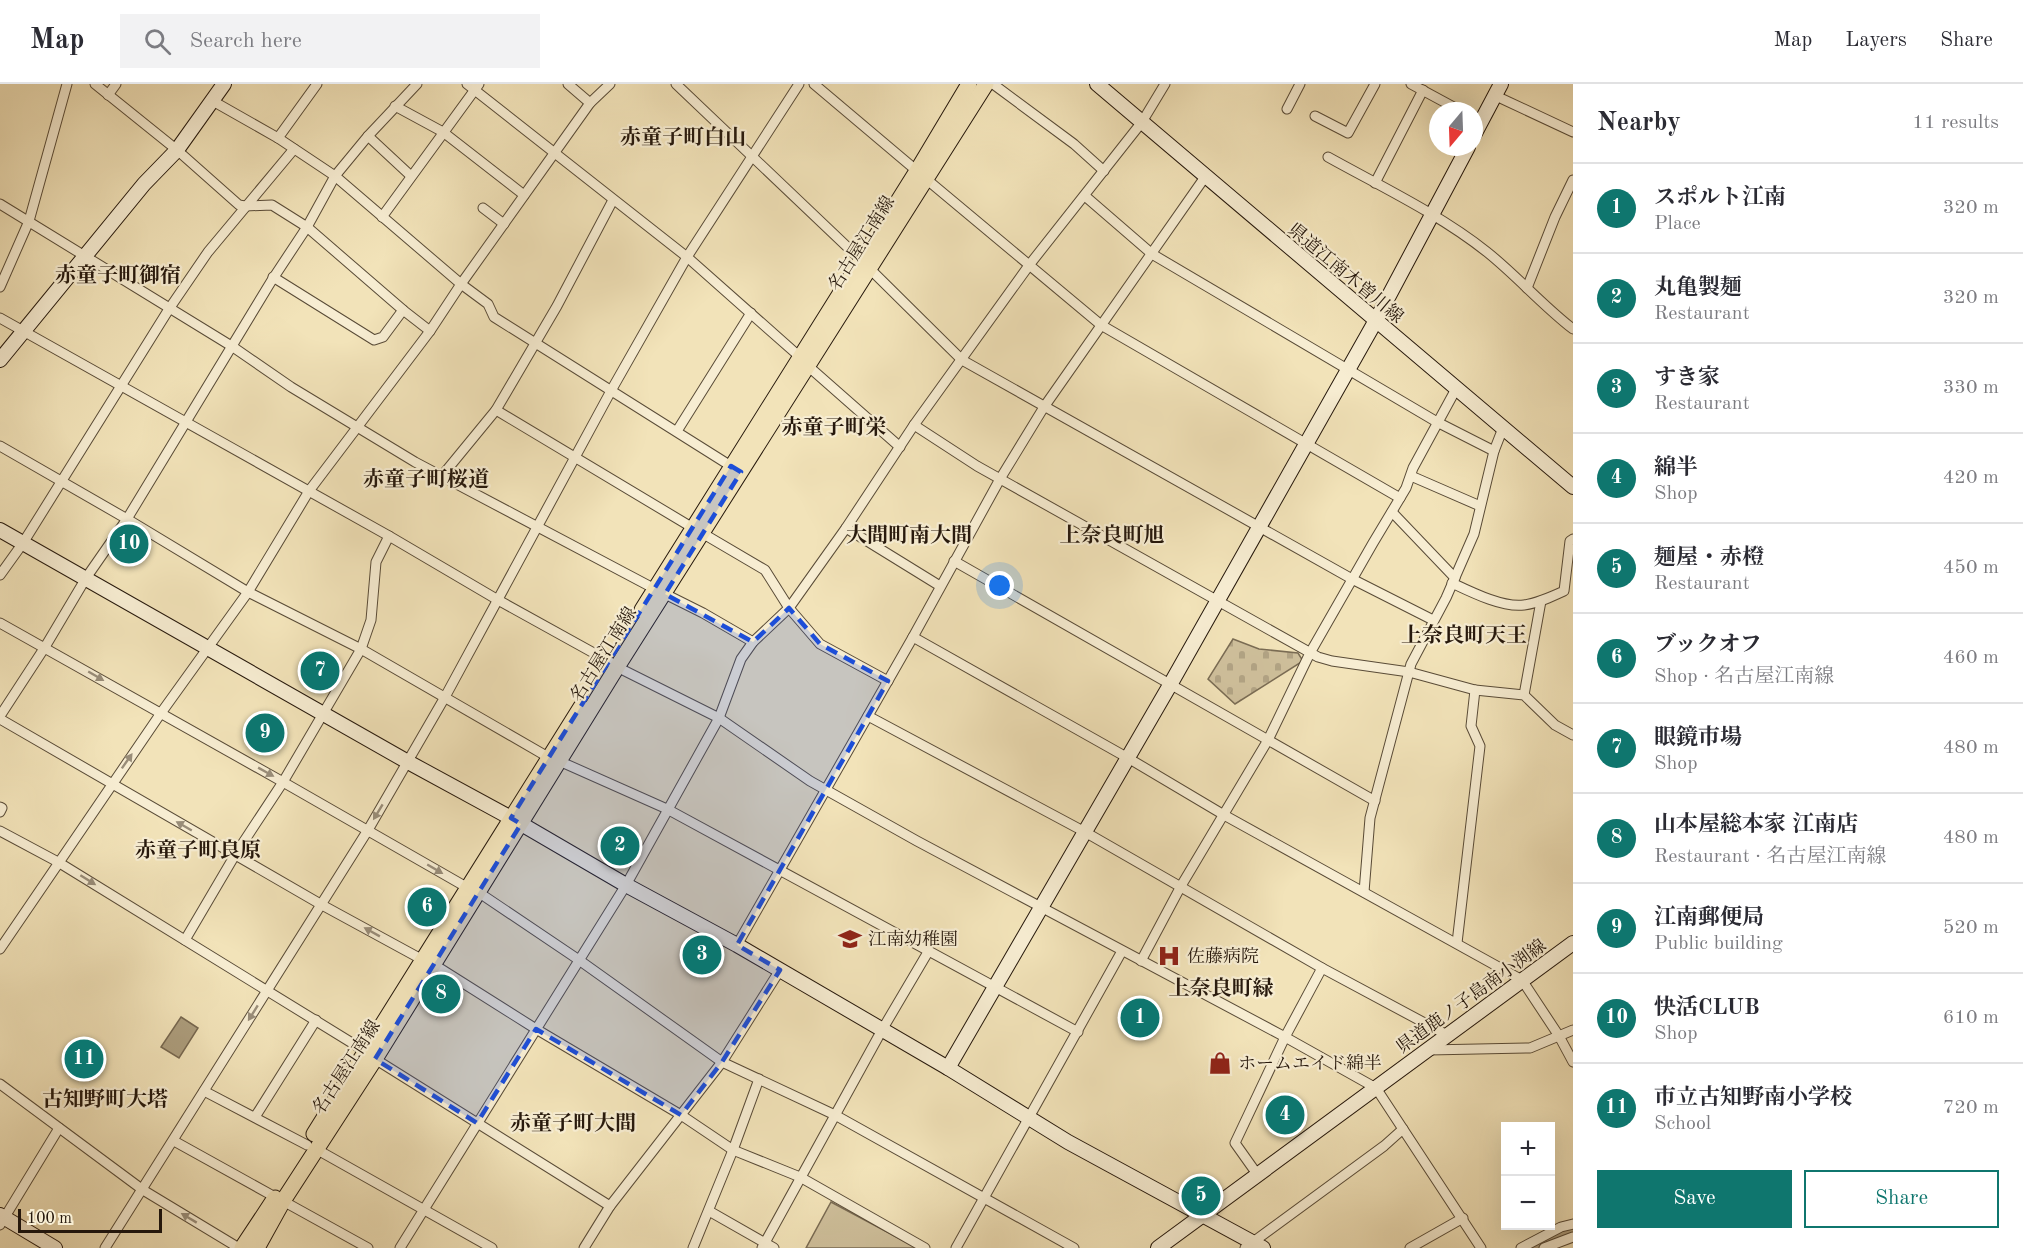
<!DOCTYPE html>
<meta charset="utf-8">
<style>
body{margin:0;font-family:"Old Standard TT","Noto Serif JP",serif;background:#f2f2f3;color:#2b2b33}
.controls{position:absolute;right:18px;bottom:18px;display:grid;overflow:hidden;border-radius:0px;box-shadow:0 6px 24px #0002}
.controls button{width:54px;height:54px;display:grid;place-items:center;padding:0;border:0;border-bottom:2px solid #e1e1e2;background:#fff;color:#2b2b33;font:30px sans-serif}
.compass{position:absolute;left:1429px;top:18px;width:54px;height:54px;border-radius:50%;background:#fff;box-shadow:0 6px 24px #0002;rotate:199deg}
.scale{position:absolute;left:18px;bottom:15px;width:144px;box-sizing:border-box;padding-left:6px;border:3px solid #26180c;border-top:0;font-size:16px;line-height:21px;white-space:nowrap;color:#26180c;-webkit-text-stroke:4px #f7edd2;paint-order:stroke}
.you{position:absolute;left:1000px;top:502px;width:21px;height:21px;margin:-15px;border:4px solid #fff;border-radius:50%;background:#1a73e8;box-shadow:0 0 0 9px #1a73e833}
.badge{display:grid;place-items:center;width:39px;height:39px;border-radius:50%;background:#0f766e;color:#fff;font-size:20px;font-weight:700}
.pin{position:absolute;translate:-50% -50%;border:3px solid #fff;box-shadow:0 2px 6px #0006}
.list{margin:0;padding:0;list-style:none}
h2{display:flex;justify-content:space-between;align-items:center;height:78px;margin:0;padding:0 24px;font-size:26px}
h2 small{font-size:20px;font-weight:400;color:#7c7c81}
.list li{display:grid;grid-template-columns:39px 1fr auto;gap:18px;align-items:center;box-sizing:border-box;height:90px;padding:0 24px;border-top:2px solid #e1e1e2}
.list b{display:block;font-size:22px;white-space:nowrap}
.list p{margin:0;font-size:20px;white-space:nowrap;color:#7c7c81}
.list em{font-size:20px;font-style:normal;color:#7c7c81}
.actions{display:flex;gap:12px;padding:18px 24px}
.actions a{flex:1;padding:14px 0;border:2px solid #0f766e;border-radius:0px;text-align:center;font-size:21px;color:#0f766e}
.actions .main{background:#0f766e;color:#fff}
.icon{flex:none;width:33px;height:33px;fill:none;stroke:currentColor;stroke-width:2;stroke-linecap:round;stroke-linejoin:round}
.map{position:relative;flex:none;width:1573px;height:1164px;overflow:hidden}
header{display:flex;align-items:center;gap:36px;box-sizing:border-box;height:84px;padding:0 30px;background:#fff;border-bottom:2px solid #e1e1e2}
header strong{font-size:28px}
nav{display:flex;gap:33px;margin-inline-start:auto;font-size:21px}
.search{width:420px;height:54px;background:#f2f2f3;display:flex;align-items:center;gap:15px;box-sizing:border-box;padding:0 21px;border-radius:0px;color:#7c7c81;font-size:22px}
main{display:flex}
aside{flex:1;background:#fff}
.map>svg:first-child{display:block}
.cemetery{fill:url(#cemetery-stones);stroke:#7a6c54;stroke-width:1.5}
.pitch{fill:#cfc09c;stroke:#7a6c54;stroke-width:1.5}
.water{fill:#ad9e7e;stroke:#776850;stroke-width:1.5}
.lines{fill:none;stroke-linecap:round;stroke-linejoin:round}
.river{stroke:#ad9e7e;stroke-width:16}
.street-casing{stroke:#594b37;stroke-width:11}
.secondary-casing{stroke:#26180c;stroke-width:16}
.primary-casing{stroke:#26180c;stroke-width:17}
.street{stroke:#f7edd2;stroke-width:9}
.secondary{stroke:#f7edd2;stroke-width:14}
.primary{stroke:#f2e3b9;stroke-width:15}
.oneway{fill:#998d79}
.marked{fill:#1d4ed8;fill-opacity:0.2;stroke:#1d4ed8;stroke-width:4.5;stroke-dasharray:12 8;stroke-linejoin:round}
.labels{text-anchor:middle;stroke-width:4.5;stroke-linejoin:round;paint-order:stroke}
.street-label{font-size:18px;fill:#26180c;stroke:#f7edd2}
.poi-label{font-size:18px;fill:#26180c;stroke:#f7edd2;text-anchor:start}
.quarter-label{font-size:21px;font-weight:bold;fill:#26180c;stroke:#f7edd2}
</style>
<header>
<strong>Map</strong>
<div class="search"><svg class="icon" aria-label="search" viewBox="0 0 24 24"><circle cx="10" cy="10" r="6"/><path d="M15 15l6 6"/></svg>Search here</div>
<nav><a>Map</a><a>Layers</a><a>Share</a></nav>
</header>
<main>
<div class="map">
<svg width="1573" height="1164" viewBox="0 0 1573 1164">
<defs>
<pattern id="cemetery-stones" width="16" height="16" patternUnits="userSpaceOnUse" patternTransform="scale(1.5)"><rect width="16" height="16" fill="#cfc09c"/><path d="M2 7V4a2 2 0 0 1 4 0v3zM10 15v-3a2 2 0 0 1 4 0v3z" fill="#b2a485"/></pattern>
</defs>
<rect width="100%" height="100%" fill="#f2e3b9"/>
<filter id="stains"><feTurbulence type="fractalNoise" baseFrequency=".00333" numOctaves="4"/><feColorMatrix values="0 0 0 0 .2 0 0 0 0 .09 0 0 0 0 .02 0 0 0 .5 -.17"/></filter>
<radialGradient id="worn" r=".72"><stop offset=".6" stop-color="#630" stop-opacity="0"/><stop offset="1" stop-color="#630" stop-opacity=".3"/></radialGradient>
<path class="cemetery" d="M 1233,555 L 1259,565 L 1298,569 L 1303,577 L 1235,620 L 1208,595 Z"/>
<path class="pitch" d="M 831,1118 L 917,1164 L 806,1164 Z"/>
<path class="water" d="M 181,933 L 198,944 L 179,974 L 161,963 Z"/>
<g class="lines">
<path class="river" d="M 1536,1164 L 1573,1147"/>
<g class="street-casing">
<g id="street">
<path d="M 95,0 L 177,66 L 239,121 L 245,122 L 272,121 L 307,143 L 403,226 L 430,247"/>
<path d="M 317,0 L 278,54 L 335,92 L 461,200 L 488,220 L 494,233 L 734,384"/>
<path d="M 467,0 L 687,173 L 800,273"/>
<path d="M 568,0 L 590,19"/>
<path d="M 676,0 L 861,176"/>
<path d="M 814,0 L 917,87"/>
<path d="M 993,0 L 1074,60 L 1104,87"/>
<path d="M 1411,0 L 1461,27"/>
<path d="M 108,11 L 116,0"/>
<path d="M 1496,12 L 1573,48"/>
<path d="M 211,16 L 278,54"/>
<path d="M 395,22 L 443,48 L 524,111"/>
<path d="M 1287,25 L 1300,0"/>
<path d="M 1315,32 L 1348,49 L 1375,0"/>
<path d="M 368,52 L 411,92"/>
<path d="M 1328,73 C 1382,103 1439,130 1487,168 C 1517,192 1542,221 1573,245"/>
<path d="M 925,94 L 1101,241 L 1400,414"/>
<path d="M 1375,99 L 1423,6"/>
<path d="M 1085,112 L 1152,170 L 1437,338 L 1494,367"/>
<path d="M 0,120 L 233,263 L 291,303 L 415,378 L 655,505"/>
<path d="M 483,124 L 504,140"/>
<path d="M 382,133 L 479,0"/>
<path d="M 869,184 L 962,276 L 1352,495 L 1433,536"/>
<path d="M 273,193 L 374,256 L 383,253 L 403,226"/>
<path d="M 0,203 L 29,137 L 67,0"/>
<path d="M 1527,204 L 1555,133 L 1573,96"/>
<path d="M 0,234 L 389,452 L 498,516 L 610,578"/>
<path d="M 808,282 L 900,363"/>
<path d="M 496,326 L 693,444"/>
<path d="M 914,341 L 977,382 L 1318,573 L 1332,577 L 1409,588 L 1475,606 L 1524,611 L 1555,641 L 1573,651"/>
<path d="M 677,347 L 751,229"/>
<path d="M 0,362 L 127,435 L 248,508 L 361,565 L 548,673"/>
<path d="M 1411,392 L 1480,422"/>
<path d="M 441,393 L 496,326 L 557,222 L 613,116"/>
<path d="M 1392,428 L 1455,494"/>
<path d="M 846,444 L 940,502"/>
<path d="M 702,449 L 765,486 L 789,524 L 820,560 L 888,597"/>
<path d="M 954,477 L 1375,717"/>
<path d="M 0,491 L 23,459 L 169,225 L 208,168 L 294,65"/>
<path d="M 1452,499 C 1471,508 1503,524 1524,521 C 1538,519 1551,513 1564,507 L 1570,457 L 1573,455"/>
<path d="M 665,510 L 703,529 L 753,558"/>
<path d="M 0,539 L 283,698 L 468,804"/>
<path d="M 913,553 L 1128,674 L 1224,731 L 1522,896 L 1559,952 L 1573,978"/>
<path d="M 617,583 L 719,634 L 810,697 L 917,757 L 1285,953 L 1376,1004 L 1481,1164"/>
<path d="M 1524,611 L 1541,517"/>
<path d="M 0,632 L 45,563 L 86,494 L 127,435 L 272,196 L 307,143 L 335,92 L 368,52 L 417,0"/>
<path d="M 868,632 L 1085,748 L 1322,884 L 1447,951"/>
<path d="M 0,635 L 322,821 L 423,876"/>
<path d="M 559,677 L 667,725 L 1078,948"/>
<path d="M 0,723 L 2,724 L 0,728"/>
<path d="M 0,747 L 58,778 L 365,967"/>
<path d="M 478,808 L 579,876 L 722,978 L 835,1031 L 1074,1164"/>
<path d="M 1364,808 L 1370,734 L 1411,580 L 1446,514 L 1474,450 L 1494,367 L 1503,344"/>
<path d="M 185,856 L 235,771 L 283,698 L 361,565 L 371,536 L 376,478 L 389,452"/>
<path d="M 1457,859 L 1480,662 L 1471,642 L 1475,606"/>
<path d="M 737,861 L 913,553 L 1000,395 L 1044,323 L 1205,93"/>
<path d="M 0,865 L 161,629 L 248,508 L 309,407 L 430,247 L 461,200 L 590,19 L 610,0"/>
<path d="M 1141,877 L 1181,802 L 1268,656 L 1310,569 L 1373,459 L 1406,404 L 1413,384 L 1456,305"/>
<path d="M 433,880 L 536,945 L 681,1031 L 733,1066 L 800,1093 L 925,1164"/>
<path d="M 1429,966 L 1530,964 L 1573,946"/>
<path d="M 375,975 L 610,1122"/>
<path d="M 0,1000 L 143,1106 L 239,1164"/>
<path d="M 204,1007 L 307,1061"/>
<path d="M 255,1033 L 316,936"/>
<path d="M 174,1057 L 275,1113"/>
<path d="M 316,1065 L 492,1164"/>
<path d="M 1257,1090 L 1235,1059 L 1285,953 L 1322,884"/>
<path d="M 283,1117 L 368,1164"/>
<path d="M 709,1127 L 774,1164"/>
<path d="M 0,1141 L 59,1044"/>
<path d="M 105,1164 L 368,746 L 445,613 L 612,305 L 687,173 L 799,0"/>
<path d="M 400,1164 L 626,801 L 719,634 L 741,575 L 753,558 L 789,524 L 846,444 L 914,341 L 1030,180 L 1142,38 L 1165,0"/>
<path d="M 584,1164 L 610,1122 L 722,978 L 780,886"/>
<path d="M 693,1164 L 733,1066 L 759,995"/>
<path d="M 762,1164 L 882,946 L 928,868"/>
<path d="M 956,1164 L 1122,867"/>
<path d="M 1245,1164 L 1384,1062 L 1403,1045"/>
<path d="M 1410,1164 L 1463,1134"/>
<path d="M 1521,1164 L 1561,1143 L 1573,1140"/>
<path d="M 1544,1164 L 1573,1153"/>
</g>
</g>
<g class="secondary-casing">
<g id="secondary">
<path d="M 1097,0 L 1573,403"/>
<path d="M 1474,51 L 1501,0"/>
<path d="M 0,276 L 144,100 L 177,66 L 224,0"/>
<path d="M 0,446 L 408,678 L 511,734 L 626,801 L 737,861 L 948,984 L 1068,1058 L 1263,1164"/>
<path d="M 948,984 L 1170,601 L 1375,238 L 1468,63"/>
<path d="M 0,1131 L 55,1164"/>
<path d="M 1158,1164 L 1573,859"/>
</g>
</g>
<g class="primary-casing">
<g id="primary">
<path d="M 642,526 L 917,87 L 969,0"/>
<path d="M 314,1050 L 581,623"/>
<path d="M 242,1164 L 275,1114"/>
<path d="M 257,1164 L 283,1117 L 375,975 L 617,583 L 986,0"/>
</g>
</g>
<use href="#street" class="street"/>
<use href="#secondary" class="secondary"/>
<use href="#primary" class="primary"/>
</g>
<defs><path id="oneway-solid" d="M-6-.8H1V-3.2L6.5 0L1 3.2V.8H-6Z" transform="scale(1.5)"/></defs>
<g class="oneway">
<use href="#oneway-solid" transform="translate(96 592) rotate(30)"/>
<use href="#oneway-solid" transform="translate(127 677) rotate(-55)"/>
<use href="#oneway-solid" transform="translate(266 688) rotate(29)"/>
<use href="#oneway-solid" transform="translate(378 728) rotate(121)"/>
<use href="#oneway-solid" transform="translate(184 742) rotate(-150)"/>
<use href="#oneway-solid" transform="translate(435 785) rotate(30)"/>
<use href="#oneway-solid" transform="translate(88 796) rotate(32)"/>
<use href="#oneway-solid" transform="translate(372 848) rotate(-151)"/>
<use href="#oneway-solid" transform="translate(253 929) rotate(122)"/>
<use href="#oneway-solid" transform="translate(189 1134) rotate(-149)"/>
</g>
<path class="marked" d="M 731,382 L 741,388 L 665,510 L 753,558 L 789,524 L 820,560 L 888,597 L 737,861 L 780,886 L 722,978 L 681,1031 L 536,945 L 477,1039 L 375,975 L 521,740 L 511,734 Z"/>
<defs>
<g id="school-bare" transform="scale(1.8)"><path d="M0-5L7-2L0 1L-7-2ZM-4 1L0 2.5L4 1V4Q0 6-4 4Z" fill="#8f2418" stroke="#f7edd2" stroke-width="2.5" paint-order="stroke"/></g>
<g id="hospital-bare" transform="scale(1.8)"><path d="M-5-5h3v3.5h4V-5h3V5h-3V1.5h-4V5h-3Z" fill="#8f2418" stroke="#f7edd2" stroke-width="2.5" paint-order="stroke"/></g>
<g id="shop-bare" transform="scale(1.8)"><path d="M-5-2.5h2.3a2.7 3.5 0 0 1 5.4 0H5L5.5 6h-11ZM-1.5-2.5h3a1.5 2.3 0 0 0-3 0Z" fill="#8f2418" stroke="#f7edd2" stroke-width="2.5" paint-order="stroke"/></g>
</defs>
<g fill-rule="evenodd">
<use href="#school-bare" x="850" y="855"/>
<use href="#hospital-bare" x="1169" y="872"/>
<use href="#shop-bare" x="1220" y="979"/>
</g>
<g class="labels">
<g class="street-label">
<text transform="translate(861 159) rotate(-58)" y="6">名古屋江南線</text>
<text transform="translate(1346 189) rotate(40)" y="6">県道江南木曽川線</text>
<text transform="translate(603 570) rotate(-58)" y="6">名古屋江南線</text>
<text transform="translate(1471 912) rotate(-36)" y="6">県道鹿ノ子島南小渕線</text>
<text transform="translate(346 983) rotate(-57)" y="6">名古屋江南線</text>
</g>
<g class="poi-label">
<text x="868" y="861">江南幼稚園</text>
<text x="1187" y="878">佐藤病院</text>
<text x="1238" y="985">ホームエイド綿半</text>
</g>
<g class="quarter-label">
<text x="683" y="60">赤童子町白山</text>
<text x="118" y="198">赤童子町御宿</text>
<text x="834" y="350">赤童子町栄</text>
<text x="426" y="402">赤童子町桜道</text>
<text x="909" y="458">大間町南大間</text>
<text x="1112" y="458">上奈良町旭</text>
<text x="1464" y="558">上奈良町天王</text>
<text x="198" y="773">赤童子町良原</text>
<text x="1221" y="911">上奈良町緑</text>
<text x="105" y="1022">古知野町大塔</text>
<text x="573" y="1046">赤童子町大間</text>
</g>
</g>
<rect width="100%" height="100%" filter="url(#stains)"/>
<rect width="100%" height="100%" fill="url(#worn)"/>
</svg>
<div class="controls">
<button>+</button>
<button>−</button>
</div>
<svg class="compass" viewBox="-18 -18 36 36"><path d="M0-13l5 13h-10z" fill="#e53935"/><path d="M0 13l5-13h-10z" fill="#7c7c81"/></svg>
<div class="scale">100 m</div>
<div class="you"></div>
<div class="pin badge" style="left:1140px;top:934px">1</div>
<div class="pin badge" style="left:620px;top:762px">2</div>
<div class="pin badge" style="left:702px;top:871px">3</div>
<div class="pin badge" style="left:1285px;top:1031px">4</div>
<div class="pin badge" style="left:1201px;top:1112px">5</div>
<div class="pin badge" style="left:427px;top:823px">6</div>
<div class="pin badge" style="left:320px;top:587px">7</div>
<div class="pin badge" style="left:441px;top:910px">8</div>
<div class="pin badge" style="left:265px;top:649px">9</div>
<div class="pin badge" style="left:129px;top:460px">10</div>
<div class="pin badge" style="left:84px;top:975px">11</div>
</div>
<aside>
<h2>Nearby<small>11 results</small></h2>
<ul class="list">
<li><span class="badge">1</span><div><b>スポルト江南</b><p>Place</p></div><em>320 m</em></li>
<li><span class="badge">2</span><div><b>丸亀製麺</b><p>Restaurant</p></div><em>320 m</em></li>
<li><span class="badge">3</span><div><b>すき家</b><p>Restaurant</p></div><em>330 m</em></li>
<li><span class="badge">4</span><div><b>綿半</b><p>Shop</p></div><em>420 m</em></li>
<li><span class="badge">5</span><div><b>麺屋・赤橙</b><p>Restaurant</p></div><em>450 m</em></li>
<li><span class="badge">6</span><div><b>ブックオフ</b><p>Shop · 名古屋江南線</p></div><em>460 m</em></li>
<li><span class="badge">7</span><div><b>眼鏡市場</b><p>Shop</p></div><em>480 m</em></li>
<li><span class="badge">8</span><div><b>山本屋総本家 江南店</b><p>Restaurant · 名古屋江南線</p></div><em>480 m</em></li>
<li><span class="badge">9</span><div><b>江南郵便局</b><p>Public building</p></div><em>520 m</em></li>
<li><span class="badge">10</span><div><b>快活CLUB</b><p>Shop</p></div><em>610 m</em></li>
<li><span class="badge">11</span><div><b>市立古知野南小学校</b><p>School</p></div><em>720 m</em></li>
</ul>
<div class="actions"><a class="main">Save</a><a>Share</a></div>
</aside>
</main>
